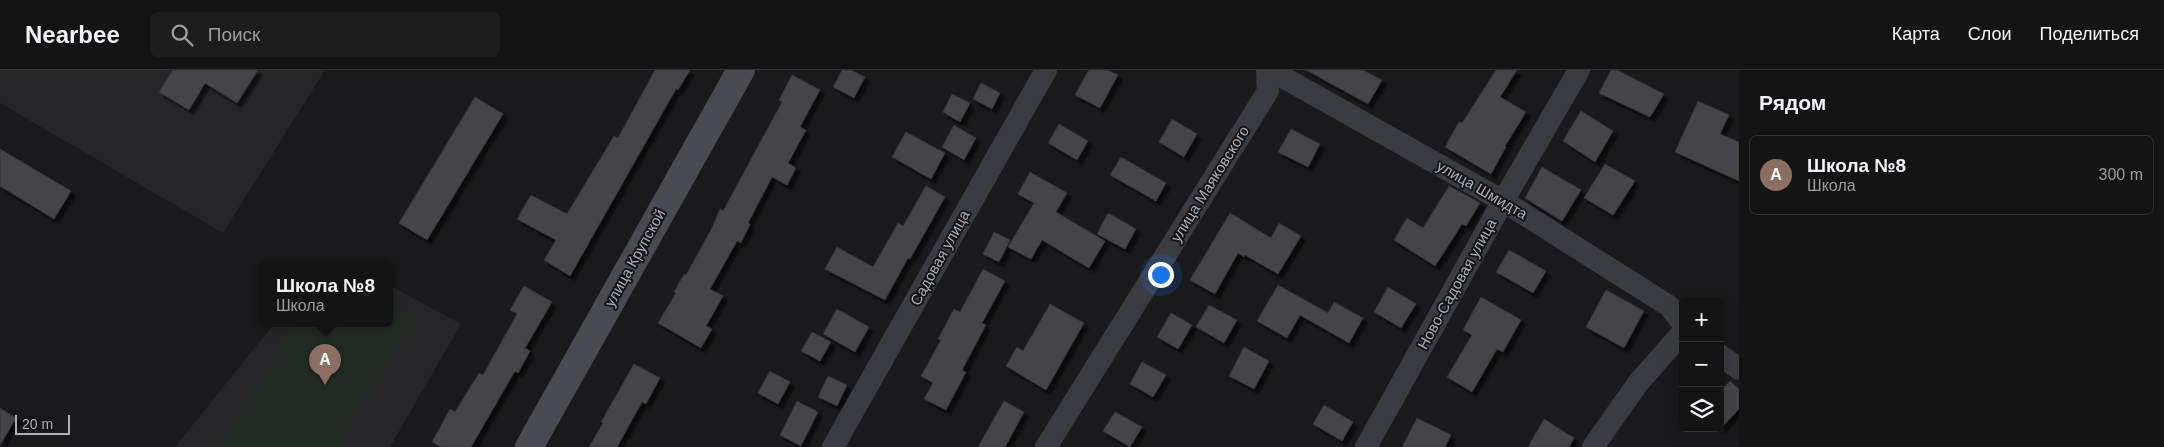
<!DOCTYPE html>
<html lang="ru">
<meta charset="utf-8">
<style>
body{margin:0;font-family:Helvetica,sans-serif;background:#1d1d1e;color:#f1f3f6}
.controls{position:absolute;right:15px;bottom:15px;display:grid;overflow:hidden;border-radius:8px;box-shadow:0 5px 20px #0002}
.controls button{width:45px;height:45px;display:grid;place-items:center;padding:0;border:0;border-bottom:1px solid #333334;background:#141415;color:#f1f3f6;font:25px sans-serif}
.scale{position:absolute;left:15px;bottom:12px;width:55px;box-sizing:border-box;padding-left:5px;border:2px solid #acb0bc;border-top:0;font-size:14px;line-height:18px;white-space:nowrap;color:#acb0bc;-webkit-text-stroke:4px #151517;paint-order:stroke}
.you{position:absolute;left:1160px;top:204px;width:18px;height:18px;margin:-12px;border:4px solid #fff;border-radius:50%;background:#1a73e8;box-shadow:0 0 0 8px #1a73e833}
.badge{display:grid;place-items:center;width:32px;height:32px;border-radius:50%;background:#db2777;color:#fff;font-size:16px;font-weight:700}
.pin{position:absolute;translate:-50% -41px;filter:drop-shadow(0 1px 2px #0008)}
.pin::after{content:'';position:absolute;top:26px;width:18px;height:15px;background:inherit;clip-path:polygon(0 0,100% 0,50% 100%)}
.popup{position:absolute;left:258px;top:192px;width:135px;height:65px;box-sizing:border-box;display:grid;place-content:center;border-radius:8px;background:#141415;filter:drop-shadow(0 1px 4px #0005);font-size:16px;white-space:nowrap;color:#9d9ea0}
.popup b{font-size:19px;color:#f1f3f6}
.popup::after{content:'';position:absolute;left:50%;top:100%;margin-left:-10px;border:10px solid transparent;border-top-color:#141415}
.list{margin:0;padding:0;list-style:none}
h2{display:flex;justify-content:space-between;align-items:center;height:65px;margin:0;padding:0 20px;font-size:21px}
h2 small{font-size:16px;font-weight:400;color:#9d9ea0}
.list li{display:grid;grid-template-columns:32px 1fr auto;gap:15px;align-items:center;box-sizing:border-box;height:80px;margin:0 10px 10px;padding:0 10px;border:1px solid #333334;border-radius:8px}
.list b{display:block;font-size:19px;white-space:nowrap}
.list p{margin:0;font-size:16px;white-space:nowrap;color:#9d9ea0}
.list em{font-size:16px;font-style:normal;color:#9d9ea0}
.icon{flex:none;width:28px;height:28px;fill:none;stroke:currentColor;stroke-width:2;stroke-linecap:round;stroke-linejoin:round}
.map{position:relative;flex:none;width:1739px;height:377px;overflow:hidden}
header{display:flex;align-items:center;gap:30px;box-sizing:border-box;height:70px;padding:0 25px;background:#141415;border-bottom:1px solid #333334}
header strong{font-size:24px}
nav{display:flex;gap:28px;margin-inline-start:auto;font-size:18px}
.search{width:350px;height:45px;background:#1d1d1e;display:flex;align-items:center;gap:12px;box-sizing:border-box;padding:0 18px;border-radius:8px;color:#9d9ea0;font-size:19px}
main{display:flex}
aside{flex:1;background:#141415}
.map>svg:first-child{display:block}
.built{fill:#262629}
.green{fill:#222b23}
.building{fill:#444549;stroke:#343438;filter:url(#shadow)}
.lines{fill:none;stroke-linecap:round;stroke-linejoin:round}
.street{stroke:#3b3c42;stroke-width:22}
.secondary{stroke:#494a52;stroke-width:28}
.labels{text-anchor:middle;stroke-width:4;stroke-linejoin:round;paint-order:stroke}
.street-label{font-size:15px;fill:#acb0bc;stroke:#151517}
</style>
<header>
<strong>Nearbee</strong>
<div class="search"><svg class="icon" aria-label="search" viewBox="0 0 24 24"><circle cx="10" cy="10" r="6"/><path d="M15 15l6 6"/></svg>Поиск</div>
<nav><a>Карта</a><a>Слои</a><a>Поделиться</a></nav>
</header>
<main>
<div class="map">
<svg width="1739" height="377" viewBox="0 0 1739 377">
<defs>
<filter id="shadow"><feDropShadow dx="4.5" dy="4.5" stdDeviation="1" flood-color="#0009"/></filter>
</defs>
<rect width="100%" height="100%" fill="#1a1a1c"/>
<g class="built">
<path d="M 0,0 L 325,0 L 223,163 L 0,33 Z"/>
<path d="M 389,215 L 461,254 L 390,377 L 175,377 L 274,254 L 389,254 Z"/>
</g>
<path class="green" d="M 389,233 L 416,250 L 336,377 L 219,377 L 296,254 L 389,254 Z"/>
<g class="building">
<path d="M 173,0 L 258,0 L 237,33 L 205,13 L 189,40 L 159,22 Z"/>
<path d="M 655,0 L 690,0 L 678,20 L 676,19 L 570,206 L 544,190 L 556,170 L 517,149 L 531,125 L 567,144 L 614,66 L 618,68 Z"/>
<path d="M 842,0 L 851,0 L 865,7 L 854,28 L 833,17 Z"/>
<path d="M 1089,0 L 1108,0 L 1118,5 L 1100,38 L 1075,25 Z"/>
<path d="M 1306,0 L 1363,0 L 1382,10 L 1368,34 Z"/>
<path d="M 1496,0 L 1517,0 L 1500,27 L 1526,42 L 1505,76 L 1506,77 L 1491,104 L 1445,77 L 1459,52 L 1462,53 Z"/>
<path d="M 1611,0 L 1617,0 L 1664,24 L 1650,47 L 1599,23 Z"/>
<path d="M 792,5 L 820,20 L 800,57 L 806,60 L 788,93 L 796,98 L 787,115 L 772,107 L 748,153 L 750,154 L 741,173 L 737,171 L 710,219 L 723,226 L 706,256 L 712,259 L 701,278 L 658,253 L 676,223 L 674,222 L 684,204 L 686,205 L 712,158 L 720,139 L 723,141 L 782,32 L 779,30 Z"/>
<path d="M 981,13 L 1000,23 L 992,39 L 973,29 Z"/>
<path d="M 952,24 L 970,33 L 960,52 L 943,42 Z"/>
<path d="M 475,27 L 503,44 L 427,170 L 399,153 Z"/>
<path d="M 1698,31 L 1729,45 L 1720,64 L 1739,72 L 1739,111 L 1675,82 Z"/>
<path d="M 1581,41 L 1613,61 L 1595,92 L 1563,71 Z"/>
<path d="M 1172,49 L 1197,64 L 1184,87 L 1159,72 Z"/>
<path d="M 1059,54 L 1088,71 L 1077,90 L 1048,73 Z"/>
<path d="M 954,55 L 976,68 L 964,90 L 942,77 Z"/>
<path d="M 1291,59 L 1320,74 L 1308,97 L 1278,82 Z"/>
<path d="M 906,62 L 945,83 L 931,109 L 892,87 Z"/>
<path d="M 0,79 L 71,121 L 54,149 L 0,116 Z"/>
<path d="M 1121,87 L 1166,113 L 1156,131 L 1110,105 Z"/>
<path d="M 1605,94 L 1635,111 L 1613,145 L 1584,128 Z"/>
<path d="M 1542,97 L 1581,120 L 1562,151 L 1525,128 Z"/>
<path d="M 1030,102 L 1067,123 L 1056,142 L 1105,171 L 1089,198 L 1042,170 L 1031,189 L 1008,177 L 1034,133 L 1018,124 Z"/>
<path d="M 926,116 L 945,127 L 910,189 L 908,188 L 885,230 L 825,199 L 837,177 L 873,197 L 898,153 L 903,156 Z"/>
<path d="M 1449,116 L 1480,133 L 1466,156 L 1462,154 L 1435,196 L 1394,170 L 1407,148 L 1423,158 Z"/>
<path d="M 1108,143 L 1136,159 L 1125,179 L 1097,164 Z"/>
<path d="M 1230,143 L 1271,168 L 1279,153 L 1301,166 L 1278,204 L 1245,185 L 1244,187 L 1238,183 L 1215,224 L 1190,210 Z"/>
<path d="M 994,162 L 1010,170 L 999,192 L 983,184 Z"/>
<path d="M 1509,180 L 1546,201 L 1533,223 L 1496,202 Z"/>
<path d="M 983,199 L 1005,211 L 982,253 L 986,255 L 962,300 L 966,302 L 946,340 L 924,329 L 933,313 L 921,306 L 941,270 L 938,269 L 954,239 L 960,242 Z"/>
<path d="M 1278,215 L 1328,243 L 1334,232 L 1363,248 L 1349,273 L 1300,245 L 1287,268 L 1257,251 Z"/>
<path d="M 524,216 L 552,232 L 525,278 L 530,281 L 518,303 L 515,301 L 471,377 L 441,377 L 432,372 L 450,339 L 455,342 L 479,303 L 483,305 L 517,244 L 510,240 Z"/>
<path d="M 1388,217 L 1416,234 L 1401,258 L 1374,242 Z"/>
<path d="M 1606,220 L 1644,241 L 1624,278 L 1586,257 Z"/>
<path d="M 1481,227 L 1521,250 L 1503,282 L 1497,279 L 1472,322 L 1447,307 L 1472,265 L 1463,260 Z"/>
<path d="M 1050,234 L 1084,253 L 1046,320 L 1006,296 L 1017,277 L 1023,281 Z"/>
<path d="M 1209,235 L 1237,250 L 1224,273 L 1196,257 Z"/>
<path d="M 837,239 L 869,257 L 855,282 L 823,264 Z"/>
<path d="M 1171,243 L 1192,255 L 1178,279 L 1157,267 Z"/>
<path d="M 812,262 L 831,272 L 820,291 L 801,281 Z"/>
<path d="M 1244,277 L 1269,291 L 1254,319 L 1229,306 Z"/>
<path d="M 1142,292 L 1166,305 L 1153,327 L 1130,314 Z"/>
<path d="M 634,294 L 660,308 L 646,334 L 642,332 L 617,377 L 589,377 L 603,353 L 601,352 Z"/>
<path d="M 770,301 L 790,312 L 778,334 L 758,323 Z"/>
<path d="M 828,306 L 847,315 L 837,336 L 818,327 Z"/>
<path d="M 1730,311 L 1739,319 L 1739,339 L 1720,359 L 1720,322 Z"/>
<path d="M 797,331 L 818,342 L 801,376 L 780,365 Z"/>
<path d="M 1004,331 L 1024,342 L 1005,377 L 978,377 Z"/>
<path d="M 1324,335 L 1353,352 L 1342,371 L 1313,354 Z"/>
<path d="M 0,338 L 16,348 L 0,375 Z"/>
<path d="M 1115,342 L 1142,357 L 1130,377 L 1103,361 Z"/>
<path d="M 1417,348 L 1451,365 L 1445,377 L 1402,377 Z"/>
<path d="M 1544,349 L 1574,368 L 1569,377 L 1528,377 Z"/>
</g>
<g class="lines">
<g class="street">
<path d="M 1270,0 L 1503,131 L 1669,236 L 1683,254"/>
<path d="M 1720,285 L 1739,299"/>
<path d="M 833,377 L 1046,0"/>
<path d="M 1046,377 L 1268,21 L 1267,0"/>
<path d="M 1366,377 L 1503,131 L 1579,0"/>
<path d="M 1593,377 L 1638,313 L 1683,262"/>
</g>
<path class="secondary" d="M 529,377 L 741,0"/>
</g>
<g class="labels">
<g class="street-label">
<text transform="translate(1210 114) rotate(-58)" y="5">улица Маяковского</text>
<text transform="translate(1482 120) rotate(30)" y="5">улица Шмидта</text>
<text transform="translate(635 188) rotate(-61)" y="5">улица Крупской</text>
<text transform="translate(940 188) rotate(-61)" y="5">Садовая улица</text>
<text transform="translate(1457 214) rotate(-61)" y="5">Ново-Садовая улица</text>
</g>
</g>
</svg>
<div class="controls">
<button>+</button>
<button>−</button>
<button><svg class="icon" aria-label="layers" viewBox="0 0 24 24"><path d="M12 4l9 5-9 5-9-5zM3 14l9 5 9-5"/></svg></button>
</div>
<div class="scale">20 m</div>
<div class="you"></div>
<div class="pin badge" style="left:325px;top:315px;background:#8d6e63">A</div>
<div class="popup"><b>Школа №8</b>Школа</div>
</div>
<aside>
<h2>Рядом<small></small></h2>
<ul class="list">
<li><span class="badge" style="background:#8d6e63">A</span><div><b>Школа №8</b><p>Школа</p></div><em>300 m</em></li>
</ul>
</aside>
</main>
